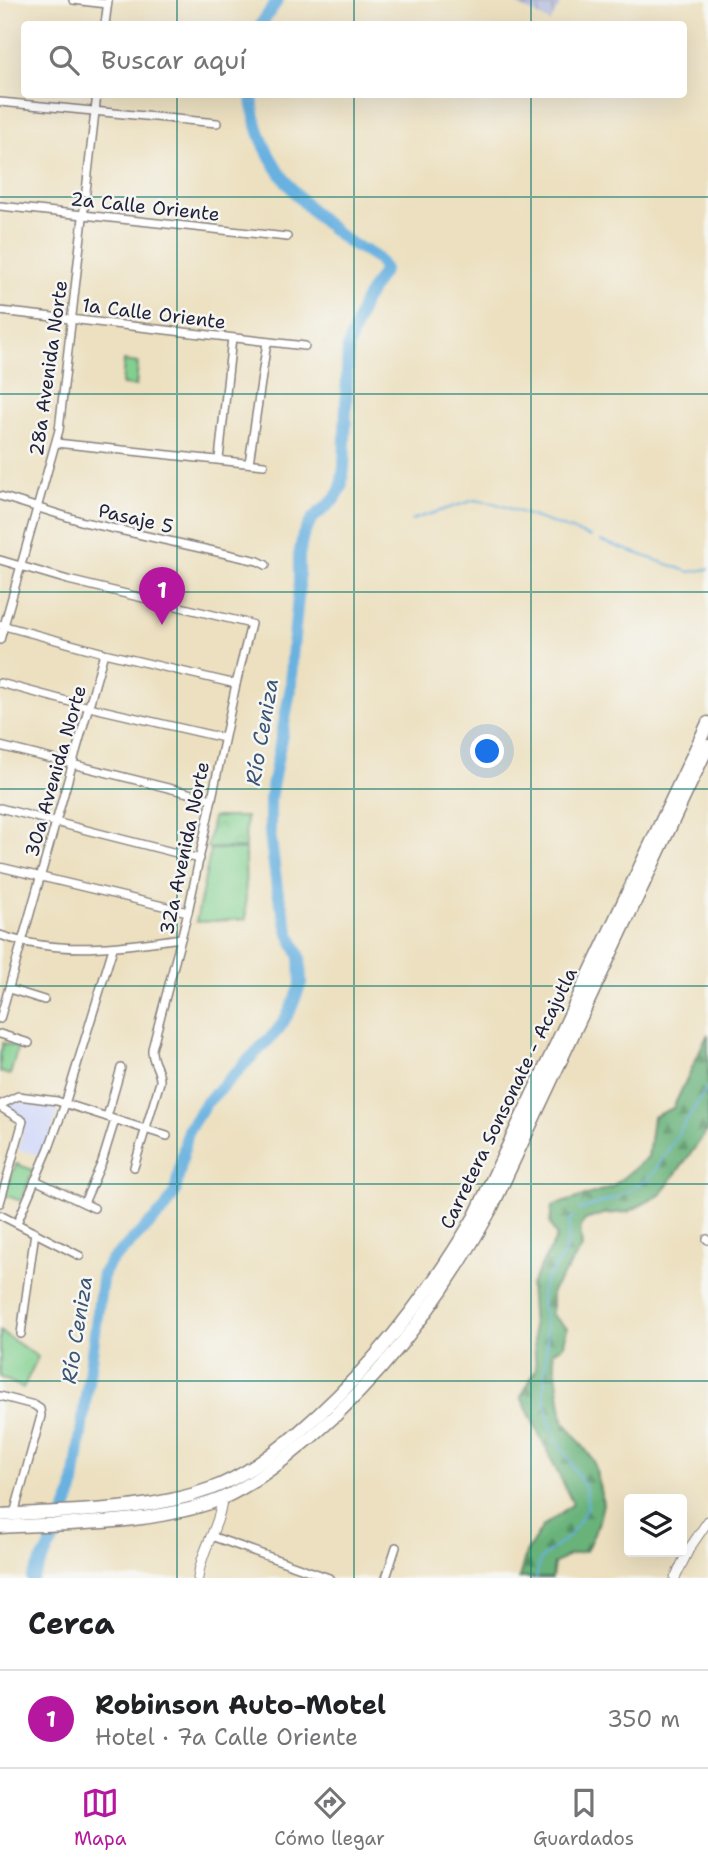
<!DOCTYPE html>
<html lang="es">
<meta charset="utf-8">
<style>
body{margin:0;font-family:"Shantell Sans",sans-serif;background:#f2f2f2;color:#202124}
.controls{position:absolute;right:21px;bottom:21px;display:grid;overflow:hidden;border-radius:7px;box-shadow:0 7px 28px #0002}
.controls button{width:63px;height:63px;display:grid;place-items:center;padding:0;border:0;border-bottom:2px solid #e0e0e0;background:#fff;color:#202124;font:35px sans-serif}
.you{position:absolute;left:488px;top:752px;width:24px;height:24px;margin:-18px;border:5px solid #fff;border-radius:50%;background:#1a73e8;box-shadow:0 0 0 10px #1a73e833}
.badge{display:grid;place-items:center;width:46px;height:46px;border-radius:50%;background:#b5179e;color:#fff;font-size:23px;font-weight:700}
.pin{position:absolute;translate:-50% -58px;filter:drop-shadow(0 2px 4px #0008)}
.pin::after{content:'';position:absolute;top:37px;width:24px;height:21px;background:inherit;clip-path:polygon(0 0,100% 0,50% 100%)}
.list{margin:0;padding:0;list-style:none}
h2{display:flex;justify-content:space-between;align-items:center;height:91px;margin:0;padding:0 28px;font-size:30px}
h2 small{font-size:23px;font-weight:400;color:#757577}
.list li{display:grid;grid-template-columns:46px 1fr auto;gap:21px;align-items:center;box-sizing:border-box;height:98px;padding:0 28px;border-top:2px solid #e0e0e0}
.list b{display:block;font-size:26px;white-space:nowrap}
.list p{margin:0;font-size:23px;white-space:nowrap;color:#757577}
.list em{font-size:23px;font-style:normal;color:#757577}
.icon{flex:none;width:38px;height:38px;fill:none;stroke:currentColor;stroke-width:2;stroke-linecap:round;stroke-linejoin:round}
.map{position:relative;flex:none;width:708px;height:1578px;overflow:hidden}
.search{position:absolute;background:#fff;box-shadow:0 7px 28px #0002;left:21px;right:21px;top:21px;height:77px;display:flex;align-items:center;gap:18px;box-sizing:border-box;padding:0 24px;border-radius:7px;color:#757577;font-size:26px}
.sheet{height:189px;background:#fff}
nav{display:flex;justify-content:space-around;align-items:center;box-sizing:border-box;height:98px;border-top:2px solid #e0e0e0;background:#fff;font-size:19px;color:#757577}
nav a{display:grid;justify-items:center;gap:4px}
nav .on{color:#b5179e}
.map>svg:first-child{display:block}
.built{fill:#d2d9f9}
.industrial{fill:url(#industrial-grid)}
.grass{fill:url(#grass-tufts);stroke:#527965;stroke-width:2}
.forest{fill:url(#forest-firs);stroke:#466a5a;stroke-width:2}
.park{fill:url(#park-crowns);stroke:#527965;stroke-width:2}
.pitch{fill:#82d08f;stroke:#527965;stroke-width:2}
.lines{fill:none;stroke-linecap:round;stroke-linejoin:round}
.stream{stroke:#68b1e0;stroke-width:2}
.river{stroke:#68b1e0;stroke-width:12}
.minor-casing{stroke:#87817e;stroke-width:10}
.tertiary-casing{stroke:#87817e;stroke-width:11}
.trunk-casing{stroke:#87817e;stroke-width:15}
.minor{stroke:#fff;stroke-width:7}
.tertiary{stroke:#fff;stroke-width:9}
.trunk{stroke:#fff;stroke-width:12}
.grid{fill:none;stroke:#0f766e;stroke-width:2;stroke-opacity:0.55}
.labels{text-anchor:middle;stroke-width:5;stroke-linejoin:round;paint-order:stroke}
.street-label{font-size:19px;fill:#22223b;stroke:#f6f6f2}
.water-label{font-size:21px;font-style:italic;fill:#3a5475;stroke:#f6f6f2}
</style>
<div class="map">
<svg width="708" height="1578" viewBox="0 0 708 1578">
<defs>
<pattern id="industrial-grid" width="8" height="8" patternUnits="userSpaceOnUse" patternTransform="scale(1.75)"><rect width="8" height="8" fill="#bcc3de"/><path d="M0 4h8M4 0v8" fill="none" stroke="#a1a7bf"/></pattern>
<pattern id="grass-tufts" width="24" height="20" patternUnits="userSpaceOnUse" patternTransform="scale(1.75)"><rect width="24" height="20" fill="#82d08f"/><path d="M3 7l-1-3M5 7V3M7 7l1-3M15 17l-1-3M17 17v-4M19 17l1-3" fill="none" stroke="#70b27c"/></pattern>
<pattern id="forest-firs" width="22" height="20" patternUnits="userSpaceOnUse" patternTransform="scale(1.75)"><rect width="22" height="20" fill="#69b27a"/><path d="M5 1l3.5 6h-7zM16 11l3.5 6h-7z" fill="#569065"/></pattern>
<pattern id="park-crowns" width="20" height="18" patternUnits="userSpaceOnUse" patternTransform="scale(1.75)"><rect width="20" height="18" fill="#82d08f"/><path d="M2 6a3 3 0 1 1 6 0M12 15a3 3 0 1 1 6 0" fill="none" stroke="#70b27c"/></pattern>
</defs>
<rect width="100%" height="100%" fill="#f6f6f2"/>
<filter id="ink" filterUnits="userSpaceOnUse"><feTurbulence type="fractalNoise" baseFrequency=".0143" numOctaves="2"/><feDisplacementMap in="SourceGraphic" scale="14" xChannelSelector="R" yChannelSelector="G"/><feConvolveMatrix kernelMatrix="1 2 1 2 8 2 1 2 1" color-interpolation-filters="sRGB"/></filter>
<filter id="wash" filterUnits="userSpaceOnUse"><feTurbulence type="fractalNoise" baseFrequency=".00686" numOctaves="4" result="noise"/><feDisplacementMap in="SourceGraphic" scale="28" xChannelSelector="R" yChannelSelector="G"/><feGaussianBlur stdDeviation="1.57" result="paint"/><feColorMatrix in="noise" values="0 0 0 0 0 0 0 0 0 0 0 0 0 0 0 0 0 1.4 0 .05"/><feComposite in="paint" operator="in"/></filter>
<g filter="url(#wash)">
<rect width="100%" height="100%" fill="#ece0c0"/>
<path class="built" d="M 12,1102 L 33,1103 L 59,1110 L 43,1156 L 18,1150 L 26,1120 L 3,1106 Z"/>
<path class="industrial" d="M 508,0 L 563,0 L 550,22 Z"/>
<path class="grass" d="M 124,361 L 138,363 L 136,386 L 122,385 Z"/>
<path class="forest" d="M 708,1034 L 708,1130 L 660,1195 L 628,1212 L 604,1214 L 585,1220 L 580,1228 L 582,1248 L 552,1291 L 552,1315 L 567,1328 L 564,1345 L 553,1352 L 563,1420 L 594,1461 L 603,1504 L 598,1525 L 586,1551 L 569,1555 L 554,1564 L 552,1578 L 519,1578 L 526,1553 L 543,1526 L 573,1504 L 521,1397 L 536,1369 L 530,1286 L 557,1237 L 550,1224 L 552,1206 L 612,1187 L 648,1157 L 653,1117 L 673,1108 Z"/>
<path class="park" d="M 213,817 L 246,817 L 245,848 L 207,848 Z"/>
<g class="pitch">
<path d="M 211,849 L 245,850 L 246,919 L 196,922 Z"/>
<path d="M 3,1043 L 18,1047 L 10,1075 L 0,1072 L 0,1055 Z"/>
<path d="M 16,1164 L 33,1170 L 21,1201 L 4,1195 Z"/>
<path d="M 0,1331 L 38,1357 L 23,1388 L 0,1377 Z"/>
</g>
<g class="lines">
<g class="stream">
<path d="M 411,520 L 475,500 L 497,504 L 591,537"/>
<path d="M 601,541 L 690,572 L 708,569"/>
<path d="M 579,1210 L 620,1196 L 651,1177 L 708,1086"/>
<path d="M 536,1578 L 540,1560 L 570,1535 L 588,1507 L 585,1487 L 555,1436 L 547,1413 L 544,1394 L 547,1336 L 541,1294 L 545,1281 L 562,1258 L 567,1246 L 570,1220 L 573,1217"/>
</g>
<g class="river">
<path d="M 261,24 L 278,0"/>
<path d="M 32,1578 L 56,1536 L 73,1491 L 103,1273 L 111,1261 L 165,1209 L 175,1192 L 188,1130 L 206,1103 L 278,1030 L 290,1011 L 301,983 L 300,957 L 289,933 L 277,889 L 270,833 L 270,798 L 291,686 L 292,657 L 299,588 L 299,556 L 303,535 L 313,518 L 335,499 L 341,488 L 344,468 L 348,347 L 364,302 L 384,270 C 377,252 361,251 347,241 C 301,206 254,155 252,94"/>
</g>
</g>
</g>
<g filter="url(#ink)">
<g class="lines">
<g class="minor-casing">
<g id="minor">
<path d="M 73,0 L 107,4"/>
<path d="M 105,24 L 108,1"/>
<path d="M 0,102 L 217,123"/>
<path d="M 0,206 L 287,237"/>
<path d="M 0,311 L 305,346"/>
<path d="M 56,443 L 264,465"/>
<path d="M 219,459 L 232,338"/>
<path d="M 249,463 L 267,342"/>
<path d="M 0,496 L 84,522 L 258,561 L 266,565"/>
<path d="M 0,560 L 68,580 L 251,624 L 236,684 L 188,912 L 152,1049 C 151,1062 161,1070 160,1082 L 134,1167"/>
<path d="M 1,625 L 104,653 L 236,684"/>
<path d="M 0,640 L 59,430 L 97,94"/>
<path d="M 0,683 L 89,707 L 224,738"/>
<path d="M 0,746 L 212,799"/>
<path d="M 0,808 L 200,859"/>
<path d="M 0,867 L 188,912"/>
<path d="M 0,935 C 60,956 120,947 181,938"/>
<path d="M 9,989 L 44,1000"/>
<path d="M 0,1019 L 104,653"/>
<path d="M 0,1034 L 29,1043"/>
<path d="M 0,1105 L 18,1096 L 57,1101 L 167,1136"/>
<path d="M 0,1107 L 23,1121 L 0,1203"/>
<path d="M 107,1117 L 121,1068"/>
<path d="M 35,1180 L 94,1208"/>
<path d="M 84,1203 L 102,1162 L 115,1120"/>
<path d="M 0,1215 L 80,1256"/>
<path d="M 17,1223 L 49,1148 L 65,1104 L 113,948"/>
<path d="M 707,1239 L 708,1240"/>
<path d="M 21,1334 L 35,1232"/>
<path d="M 0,1396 L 34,1405 L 40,1409 L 41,1416 L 14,1514"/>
<path d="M 211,1536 L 329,1578"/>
<path d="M 386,1578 L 396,1547"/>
</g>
</g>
<g class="tertiary-casing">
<g id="tertiary">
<path d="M 198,1578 C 201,1549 220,1527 222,1498"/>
<path d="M 675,1578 L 689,1549 L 708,1521"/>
</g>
</g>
<g class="trunk-casing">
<g id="trunk">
<path d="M 0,1515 C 69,1510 144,1513 210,1489 C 243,1477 272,1455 299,1432 C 371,1370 427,1298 475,1216 L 708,723"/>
<path d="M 0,1527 C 69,1523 144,1525 210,1503 C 239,1493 263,1475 287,1457 C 373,1390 439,1304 491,1209 L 708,746"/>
</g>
</g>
<use href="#minor" class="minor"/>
<use href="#tertiary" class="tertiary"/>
<use href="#trunk" class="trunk"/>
</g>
</g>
<path class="grid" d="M 177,0 L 177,24M 354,0 L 354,24M 531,0 L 531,24M 177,94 L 177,1578M 354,94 L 354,1578M 531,94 L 531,1578M 0,197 L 708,197M 0,394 L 708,394M 0,592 L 708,592M 0,789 L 708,789M 0,986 L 708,986M 0,1184 L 708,1184M 0,1381 L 708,1381"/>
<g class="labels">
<g class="street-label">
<text transform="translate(145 206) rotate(6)" y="7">2a Calle Oriente</text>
<text transform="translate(154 313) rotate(7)" y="7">1a Calle Oriente</text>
<text transform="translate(48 368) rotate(-82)" y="7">28a Avenida Norte</text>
<text transform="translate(136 518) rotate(13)" y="7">Pasaje 5</text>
<text transform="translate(55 771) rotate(-74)" y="7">30a Avenida Norte</text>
<text transform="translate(184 848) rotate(-78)" y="7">32a Avenida Norte</text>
<text transform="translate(508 1098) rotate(-64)" y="7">Carretera Sonsonate - Acajutla</text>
</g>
<g class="water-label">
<text transform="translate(262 732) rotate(-80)" y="7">Río Ceniza</text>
<text transform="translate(77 1330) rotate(-81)" y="7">Río Ceniza</text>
</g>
</g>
</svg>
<div class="controls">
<button><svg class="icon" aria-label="layers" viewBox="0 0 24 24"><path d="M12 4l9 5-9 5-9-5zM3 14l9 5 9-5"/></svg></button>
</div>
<div class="you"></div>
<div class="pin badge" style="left:162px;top:625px">1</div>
<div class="search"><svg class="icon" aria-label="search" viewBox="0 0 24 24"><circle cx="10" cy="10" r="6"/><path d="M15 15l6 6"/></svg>Buscar aquí</div>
</div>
<section class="sheet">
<h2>Cerca<small></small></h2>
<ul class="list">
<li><span class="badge">1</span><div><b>Robinson Auto-Motel</b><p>Hotel · 7a Calle Oriente</p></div><em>350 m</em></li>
</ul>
</section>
<nav>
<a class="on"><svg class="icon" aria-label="map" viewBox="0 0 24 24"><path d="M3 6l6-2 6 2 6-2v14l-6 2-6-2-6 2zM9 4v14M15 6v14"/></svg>Mapa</a>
<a><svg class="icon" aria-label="directions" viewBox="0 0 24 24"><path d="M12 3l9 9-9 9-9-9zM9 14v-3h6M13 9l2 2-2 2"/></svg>Cómo llegar</a>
<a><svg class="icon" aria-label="saved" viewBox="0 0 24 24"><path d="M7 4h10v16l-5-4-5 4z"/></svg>Guardados</a>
</nav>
